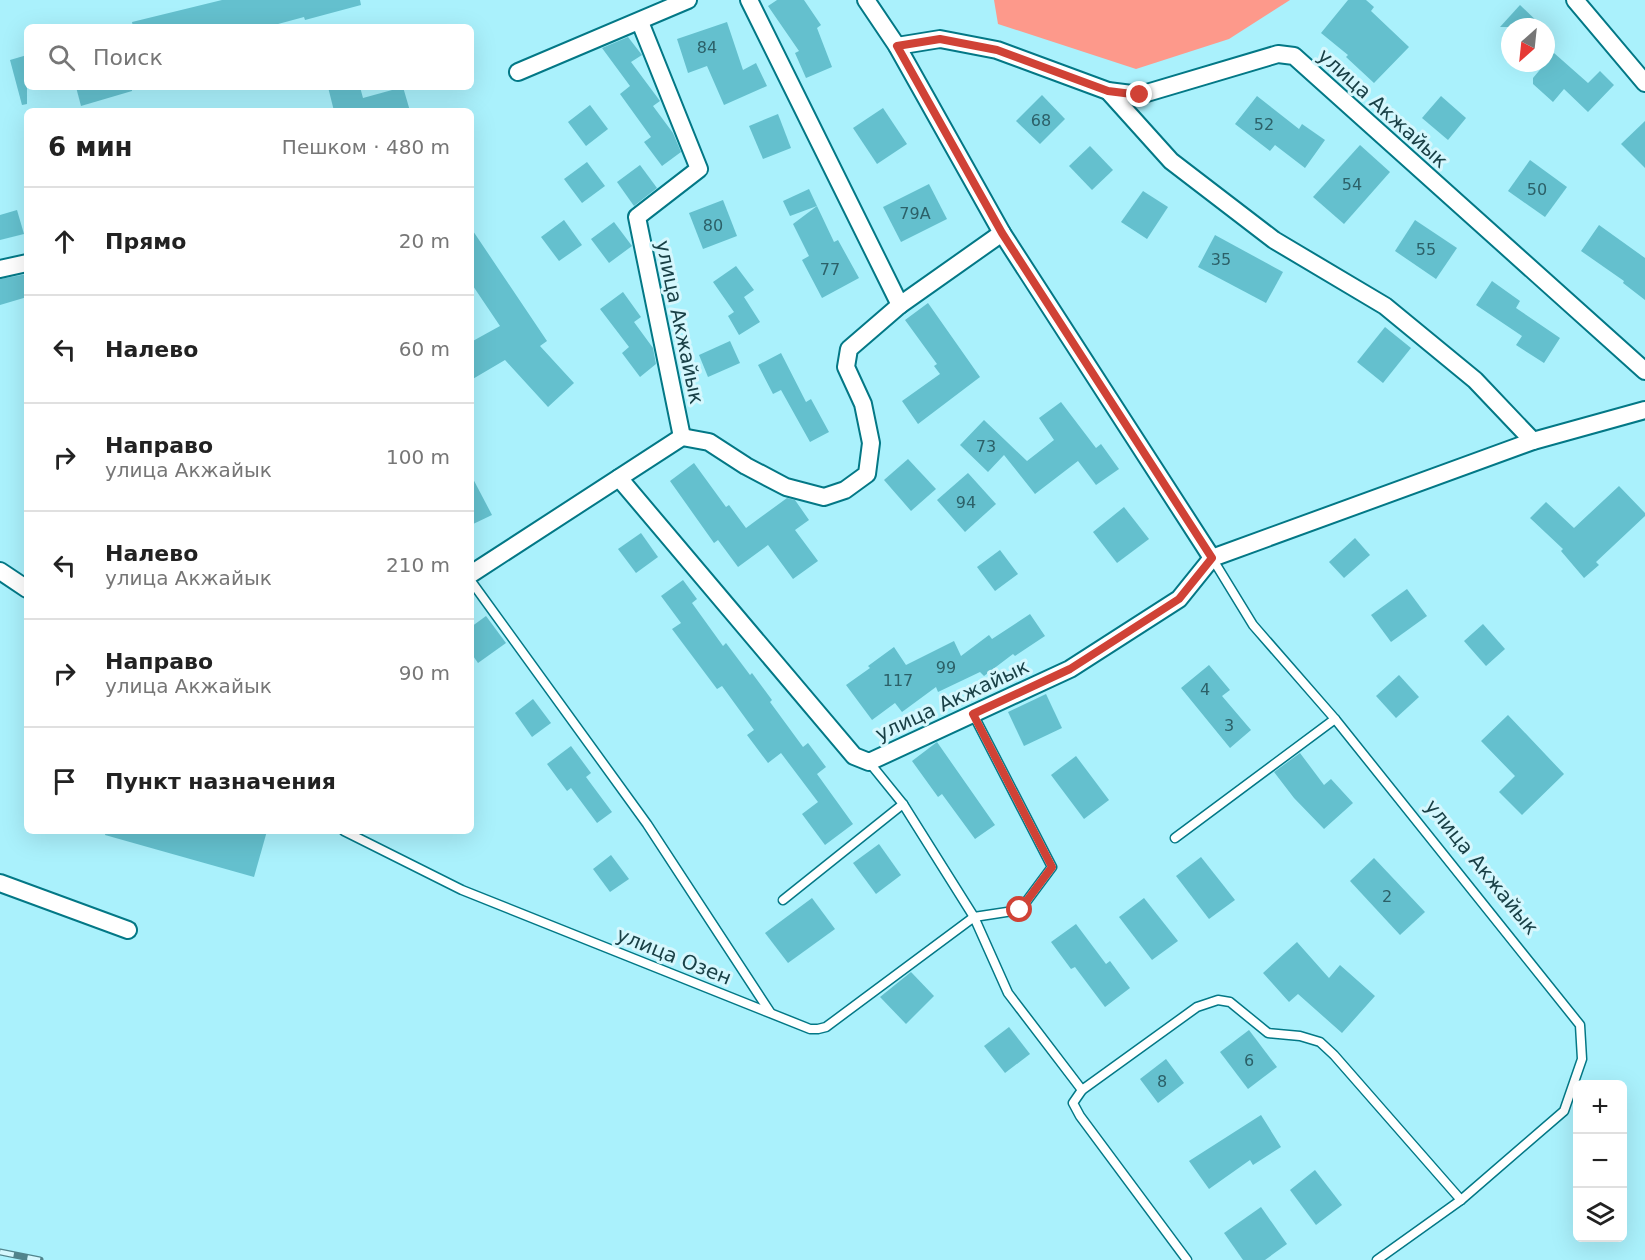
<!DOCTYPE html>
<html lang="ru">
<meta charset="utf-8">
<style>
body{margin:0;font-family:"DejaVu Sans",sans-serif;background:#f2f2f2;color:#222}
.controls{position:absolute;right:18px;bottom:18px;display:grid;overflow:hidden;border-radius:9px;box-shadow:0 6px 24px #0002}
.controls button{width:54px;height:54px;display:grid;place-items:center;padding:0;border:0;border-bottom:2px solid #e0e0e0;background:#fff;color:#222;font:30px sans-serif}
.compass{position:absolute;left:1501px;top:18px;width:54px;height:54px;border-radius:50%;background:#fff;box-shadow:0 6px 24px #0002;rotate:207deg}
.stop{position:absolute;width:18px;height:18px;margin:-14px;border:4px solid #d04236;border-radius:50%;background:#fff}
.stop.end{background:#d04236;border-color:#fff;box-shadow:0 2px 6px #0008}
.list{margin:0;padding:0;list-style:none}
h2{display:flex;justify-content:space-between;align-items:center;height:78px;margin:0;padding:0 24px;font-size:26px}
h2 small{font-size:20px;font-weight:400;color:#767676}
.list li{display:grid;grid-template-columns:39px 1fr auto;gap:18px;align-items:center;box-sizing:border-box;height:108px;padding:0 24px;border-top:2px solid #e0e0e0}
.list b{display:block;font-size:22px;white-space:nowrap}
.list p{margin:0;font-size:20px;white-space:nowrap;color:#767676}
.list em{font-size:20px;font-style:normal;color:#767676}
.icon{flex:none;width:33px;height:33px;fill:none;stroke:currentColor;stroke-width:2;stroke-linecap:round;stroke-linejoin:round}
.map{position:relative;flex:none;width:1645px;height:1260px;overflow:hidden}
.search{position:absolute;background:#fff;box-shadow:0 6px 24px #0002;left:24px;top:24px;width:450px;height:66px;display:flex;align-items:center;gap:15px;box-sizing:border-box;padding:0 21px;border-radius:9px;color:#767676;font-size:22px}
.panel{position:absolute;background:#fff;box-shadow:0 6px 24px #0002;left:24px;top:108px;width:450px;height:726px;border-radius:9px}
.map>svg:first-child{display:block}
.green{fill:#fd998b}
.building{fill:#64c0ce}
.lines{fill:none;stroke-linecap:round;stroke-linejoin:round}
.service-casing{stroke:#037886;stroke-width:11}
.minor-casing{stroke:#037886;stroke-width:20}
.service{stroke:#fff;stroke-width:8}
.minor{stroke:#fff;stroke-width:16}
.rail-casing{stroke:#51848c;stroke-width:7}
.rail{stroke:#d5f7fd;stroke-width:4.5;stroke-dasharray:14;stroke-linecap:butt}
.route{stroke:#d04236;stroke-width:8}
.labels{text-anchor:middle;stroke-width:6;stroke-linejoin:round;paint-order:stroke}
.number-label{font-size:16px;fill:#2c6068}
.street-label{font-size:20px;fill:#194046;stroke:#d5f7fd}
</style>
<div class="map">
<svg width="1645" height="1260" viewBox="0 0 1645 1260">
<rect width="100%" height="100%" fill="#aaf1fc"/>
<path class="green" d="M 994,0 L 1290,0 L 1229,39 L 1136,69 L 998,24 Z"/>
<g class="building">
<path d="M 222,0 L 360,0 L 361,5 L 305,20 L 304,17 L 267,27 L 133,27 L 132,22 Z"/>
<path d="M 777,0 L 804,0 L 821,25 L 817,28 L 832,67 L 806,78 L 795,53 L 799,51 L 768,6 Z"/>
<path d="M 1348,0 L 1366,0 L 1374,7 L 1371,11 L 1409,47 L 1374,83 L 1346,57 L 1348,55 L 1321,33 Z"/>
<path d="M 1520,5 L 1543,27 L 1500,27 Z"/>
<path d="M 727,22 L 743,70 L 756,63 L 767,86 L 724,105 L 707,66 L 688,73 L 677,39 Z"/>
<path d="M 628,37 L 642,55 L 631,62 L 660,101 L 653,106 L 673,133 L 681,152 L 662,166 L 644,142 L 651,137 L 620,94 L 630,86 L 602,48 Z"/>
<path d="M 1554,53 L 1588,83 L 1600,71 L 1614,85 L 1588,112 L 1564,89 L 1553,102 L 1533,84 L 1533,78 Z"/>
<path d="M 27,55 L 27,104 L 22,105 L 10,60 Z"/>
<path d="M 76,87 L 132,87 L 132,91 L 81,106 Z"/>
<path d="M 328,87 L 360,87 L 363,98 L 403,87 L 410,111 L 334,111 Z"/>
<path d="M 1042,95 L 1065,119 L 1040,144 L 1016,121 Z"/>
<path d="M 1257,96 L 1299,129 L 1302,124 L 1325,140 L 1305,168 L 1275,145 L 1270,151 L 1235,124 Z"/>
<path d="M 1441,96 L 1466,118 L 1448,140 L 1422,118 Z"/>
<path d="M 590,105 L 608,129 L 586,146 L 568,122 Z"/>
<path d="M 883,108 L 907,144 L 877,164 L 853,128 Z"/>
<path d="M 778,114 L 791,148 L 763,159 L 749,126 Z"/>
<path d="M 1645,121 L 1645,168 L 1621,144 Z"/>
<path d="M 1360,145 L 1390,172 L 1344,224 L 1313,197 Z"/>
<path d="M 1090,146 L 1113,170 L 1092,190 L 1069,166 Z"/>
<path d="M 1530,160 L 1567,187 L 1545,217 L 1508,191 Z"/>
<path d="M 587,162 L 605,186 L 582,203 L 564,179 Z"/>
<path d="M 640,165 L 657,188 L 634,206 L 617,182 Z"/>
<path d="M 929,184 L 947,219 L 901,242 L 883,207 Z"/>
<path d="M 809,189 L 817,206 L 790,216 L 783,201 Z"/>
<path d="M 1143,191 L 1168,207 L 1147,239 L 1121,222 Z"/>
<path d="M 723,200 L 737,236 L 703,249 L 689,213 Z"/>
<path d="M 817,206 L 834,242 L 838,240 L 859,278 L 822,298 L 802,260 L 809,256 L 793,224 Z"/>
<path d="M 17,210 L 24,234 L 0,240 L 0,215 Z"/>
<path d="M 564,220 L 582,245 L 559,261 L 541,237 Z"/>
<path d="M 1415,220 L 1457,248 L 1436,279 L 1395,251 Z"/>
<path d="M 614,222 L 632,246 L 609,263 L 591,239 Z"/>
<path d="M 1599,225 L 1645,258 L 1645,300 L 1623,283 L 1624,281 L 1581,251 Z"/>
<path d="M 471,228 L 547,341 L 540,346 L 574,383 L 548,407 L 505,360 L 471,380 L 471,342 L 500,326 L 471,283 Z"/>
<path d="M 1215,235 L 1283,272 L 1266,303 L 1198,267 Z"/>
<path d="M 736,266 L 754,290 L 744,297 L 760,322 L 739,335 L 728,316 L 734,312 L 713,282 Z"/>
<path d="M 27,274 L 27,297 L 0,305 L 0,279 Z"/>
<path d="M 1492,281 L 1520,301 L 1516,308 L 1560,338 L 1544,363 L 1516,345 L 1522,336 L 1476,305 Z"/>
<path d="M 623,292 L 641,317 L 634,322 L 653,348 L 656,364 L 640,377 L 622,353 L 629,347 L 600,309 Z"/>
<path d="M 928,303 L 980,377 L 918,424 L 902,401 L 940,374 L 934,366 L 937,364 L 905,320 Z"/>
<path d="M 1385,327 L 1411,348 L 1383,383 L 1357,362 Z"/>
<path d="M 730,341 L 740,363 L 708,377 L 699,355 Z"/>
<path d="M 781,353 L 806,402 L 811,399 L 829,432 L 810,442 L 781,390 L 773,394 L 758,365 Z"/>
<path d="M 1061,402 L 1096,448 L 1101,444 L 1119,469 L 1096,485 L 1078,461 L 1035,494 L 1004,455 L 988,472 L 960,445 L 984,420 L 1027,461 L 1054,440 L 1039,418 Z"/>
<path d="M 908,459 L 936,489 L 911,511 L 884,480 Z"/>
<path d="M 694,463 L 726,507 L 729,505 L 746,528 L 787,498 L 795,500 L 809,520 L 795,530 L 818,561 L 793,579 L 768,545 L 738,567 L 718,540 L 714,543 L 670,481 Z"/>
<path d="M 968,473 L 996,504 L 965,532 L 937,500 Z"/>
<path d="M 471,475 L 492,515 L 471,525 Z"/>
<path d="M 1619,486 L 1645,513 L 1645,516 L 1596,562 L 1599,565 L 1584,578 L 1561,551 L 1563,549 L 1530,518 L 1546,502 L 1574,528 Z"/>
<path d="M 1124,507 L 1149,539 L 1117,563 L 1093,532 Z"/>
<path d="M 641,533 L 658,557 L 636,573 L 618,549 Z"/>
<path d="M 1355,538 L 1370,555 L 1344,578 L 1329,562 Z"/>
<path d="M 1000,550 L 1018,574 L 995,591 L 977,567 Z"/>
<path d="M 683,580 L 697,599 L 692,603 L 723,646 L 726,643 L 750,675 L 752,673 L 772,700 L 770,702 L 803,747 L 808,743 L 826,767 L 817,774 L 853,824 L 825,845 L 802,814 L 818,802 L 781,753 L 768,763 L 747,735 L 754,730 L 722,686 L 717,689 L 672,629 L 681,623 L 661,596 Z"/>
<path d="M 1407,589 L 1427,616 L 1391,642 L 1371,615 Z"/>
<path d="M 1030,614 L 1045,636 L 1015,656 L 1013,654 L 984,676 L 980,672 L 938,692 L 936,687 L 902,712 L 895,703 L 872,720 L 846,685 L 870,668 L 868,666 L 894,647 L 906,665 L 954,641 L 961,656 L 989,635 L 992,639 Z"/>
<path d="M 486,616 L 506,643 L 478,663 L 471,653 L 471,627 Z"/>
<path d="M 1483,624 L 1505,649 L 1486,666 L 1464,641 Z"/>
<path d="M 1209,665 L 1230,690 L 1222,696 L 1251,730 L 1230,748 L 1181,688 Z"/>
<path d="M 1399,675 L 1419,697 L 1396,718 L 1376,696 Z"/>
<path d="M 1046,694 L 1062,728 L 1024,746 L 1008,712 Z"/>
<path d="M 533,699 L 551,723 L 532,737 L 515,713 Z"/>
<path d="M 1508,715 L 1564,774 L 1522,815 L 1499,792 L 1515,776 L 1481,741 Z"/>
<path d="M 937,742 L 995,825 L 975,839 L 942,794 L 938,797 L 912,761 Z"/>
<path d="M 571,746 L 591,773 L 586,777 L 612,812 L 597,823 L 571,788 L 567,791 L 547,764 Z"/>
<path d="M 1300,753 L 1324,785 L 1331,779 L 1353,803 L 1324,829 L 1294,798 L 1274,772 Z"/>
<path d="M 1076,756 L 1109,800 L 1084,819 L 1051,775 Z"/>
<path d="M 106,831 L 267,831 L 254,877 L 105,835 Z"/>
<path d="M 879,844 L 901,875 L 876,894 L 853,863 Z"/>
<path d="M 611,855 L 629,879 L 610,892 L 593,869 Z"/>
<path d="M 1201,857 L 1235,900 L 1209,919 L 1176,876 Z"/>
<path d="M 1374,858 L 1425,912 L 1400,935 L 1350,881 Z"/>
<path d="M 812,898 L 835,929 L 788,963 L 765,933 Z"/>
<path d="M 1144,898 L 1178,941 L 1152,960 L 1119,917 Z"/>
<path d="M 1076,924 L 1106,964 L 1110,961 L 1130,988 L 1105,1007 L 1075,967 L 1071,969 L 1051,942 Z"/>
<path d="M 1297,942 L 1329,978 L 1340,965 L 1375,996 L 1342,1033 L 1298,994 L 1289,1002 L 1263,973 Z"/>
<path d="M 911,972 L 934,996 L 906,1024 L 880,997 Z"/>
<path d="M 1009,1027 L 1030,1054 L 1005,1073 L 984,1046 Z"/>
<path d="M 1249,1030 L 1277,1067 L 1248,1089 L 1220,1052 Z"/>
<path d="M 1166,1059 L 1184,1083 L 1158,1103 L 1140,1079 Z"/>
<path d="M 1261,1115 L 1281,1147 L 1253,1165 L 1250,1160 L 1209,1189 L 1189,1161 Z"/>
<path d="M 1315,1170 L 1342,1205 L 1316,1225 L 1290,1190 Z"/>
<path d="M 1261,1207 L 1287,1244 L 1265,1260 L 1243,1260 L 1224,1233 Z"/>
</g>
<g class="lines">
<g class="service-casing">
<g id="service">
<path d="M 1212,558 L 1253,625 L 1335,719 L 1580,1025 L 1582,1059 L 1564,1111 L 1461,1200"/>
<path d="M 471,581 L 647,824 L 770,1012"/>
<path d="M 869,762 L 903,804 L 974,917 L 1020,910 L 1052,867 L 973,714"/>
<path d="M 344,831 L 462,890 L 810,1029 L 818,1029 L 826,1027 L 974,917 L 1008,993 L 1082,1090"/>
<path d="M 1175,838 L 1335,719"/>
<path d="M 783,900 L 903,804"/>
<path d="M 1187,1260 L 1080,1116 L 1073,1103 L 1082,1090 L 1197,1007 L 1218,1000 L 1230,1002 L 1268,1033 L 1300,1036 L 1320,1042 L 1334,1055 L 1461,1200 L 1377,1260"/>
</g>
</g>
<g class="minor-casing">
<g id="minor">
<path d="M 749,0 L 900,305 L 1002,233"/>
<path d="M 866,0 L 897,46 L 1002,233 L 1212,558 L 1533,441 L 1645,410"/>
<path d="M 1575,0 L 1645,83"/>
<path d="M 640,22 L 699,169 L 637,217 L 682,437"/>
<path d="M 897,46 L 940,39 L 997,50 L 1108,91 L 1140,95 L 1278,54 L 1294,56 L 1645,371"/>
<path d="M 518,72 L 688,0"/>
<path d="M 1108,91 L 1171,161 L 1274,240 L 1385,306 L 1475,380 L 1533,441"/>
<path d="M 0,269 L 27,263"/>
<path d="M 619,478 L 854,756 L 869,762 L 1070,669 L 1179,599 L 1212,558"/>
<path d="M 0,571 L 27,589"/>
<path d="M 471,574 L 682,437 L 709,442 L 746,466 L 786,487 L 824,497 L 845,490 L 867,474 L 871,443 L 863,404 L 846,367 L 849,349 L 900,305"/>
<path d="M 0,883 L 128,930"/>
</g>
</g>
<use href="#service" class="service"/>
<use href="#minor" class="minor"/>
<g class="rail-casing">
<path id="rail" d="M 0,1252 L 40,1260"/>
</g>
<use href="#rail" class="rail"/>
</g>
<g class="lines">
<path class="route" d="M 1020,910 L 1052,867 L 973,714 L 1070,669 L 1179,599 L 1212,558 L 1002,233 L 897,46 L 940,39 L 997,50 L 1108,91 L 1140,95"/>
</g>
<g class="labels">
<g class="number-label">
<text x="707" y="53">84</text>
<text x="1041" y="126">68</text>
<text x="1264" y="130">52</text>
<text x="1352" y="190">54</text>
<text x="1537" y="195">50</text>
<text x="915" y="219">79А</text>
<text x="713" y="231">80</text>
<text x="1426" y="255">55</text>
<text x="1221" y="265">35</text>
<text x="830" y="275">77</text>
<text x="986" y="452">73</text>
<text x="966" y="508">94</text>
<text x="946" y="673">99</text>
<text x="898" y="686">117</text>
<text x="1205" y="695">4</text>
<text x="1229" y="731">3</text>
<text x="1387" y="902">2</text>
<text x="1249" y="1066">6</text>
<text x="1162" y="1087">8</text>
</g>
<g class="street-label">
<text transform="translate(1383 108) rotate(42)" y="7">улица Акжайык</text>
<text transform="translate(680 322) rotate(78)" y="7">улица Акжайык</text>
<text transform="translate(952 700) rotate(-25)" y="7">улица Акжайык</text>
<text transform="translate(1482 867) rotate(51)" y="7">улица Акжайык</text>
<text transform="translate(674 956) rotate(22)" y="7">улица Озен</text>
</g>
</g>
</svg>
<div class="controls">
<button>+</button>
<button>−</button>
<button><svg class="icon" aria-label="layers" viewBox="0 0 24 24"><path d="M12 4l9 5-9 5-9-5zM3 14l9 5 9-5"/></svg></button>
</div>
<svg class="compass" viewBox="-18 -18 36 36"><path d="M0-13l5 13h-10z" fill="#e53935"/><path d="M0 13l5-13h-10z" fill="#767676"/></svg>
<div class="stop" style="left:1020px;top:910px"></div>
<div class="stop end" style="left:1140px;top:95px"></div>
<div class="search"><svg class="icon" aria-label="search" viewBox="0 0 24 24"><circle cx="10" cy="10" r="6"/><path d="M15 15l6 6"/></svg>Поиск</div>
<section class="panel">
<h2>6 мин<small>Пешком · 480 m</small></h2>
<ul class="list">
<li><svg class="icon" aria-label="ahead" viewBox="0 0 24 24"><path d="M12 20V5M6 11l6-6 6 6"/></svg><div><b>Прямо</b></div><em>20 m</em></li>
<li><svg class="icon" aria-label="left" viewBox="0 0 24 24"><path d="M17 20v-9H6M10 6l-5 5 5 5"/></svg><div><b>Налево</b></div><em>60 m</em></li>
<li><svg class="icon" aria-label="right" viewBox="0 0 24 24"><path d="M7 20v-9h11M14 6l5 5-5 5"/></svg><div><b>Направо</b><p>улица Акжайык</p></div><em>100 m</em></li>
<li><svg class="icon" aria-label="left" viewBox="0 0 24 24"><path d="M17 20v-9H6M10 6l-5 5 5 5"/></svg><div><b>Налево</b><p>улица Акжайык</p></div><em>210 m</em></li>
<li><svg class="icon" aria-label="right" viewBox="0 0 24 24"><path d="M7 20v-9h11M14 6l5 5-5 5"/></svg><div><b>Направо</b><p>улица Акжайык</p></div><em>90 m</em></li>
<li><svg class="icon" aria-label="arrive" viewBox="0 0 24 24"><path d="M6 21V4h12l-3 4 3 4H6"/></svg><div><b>Пункт назначения</b></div></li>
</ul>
</section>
</div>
